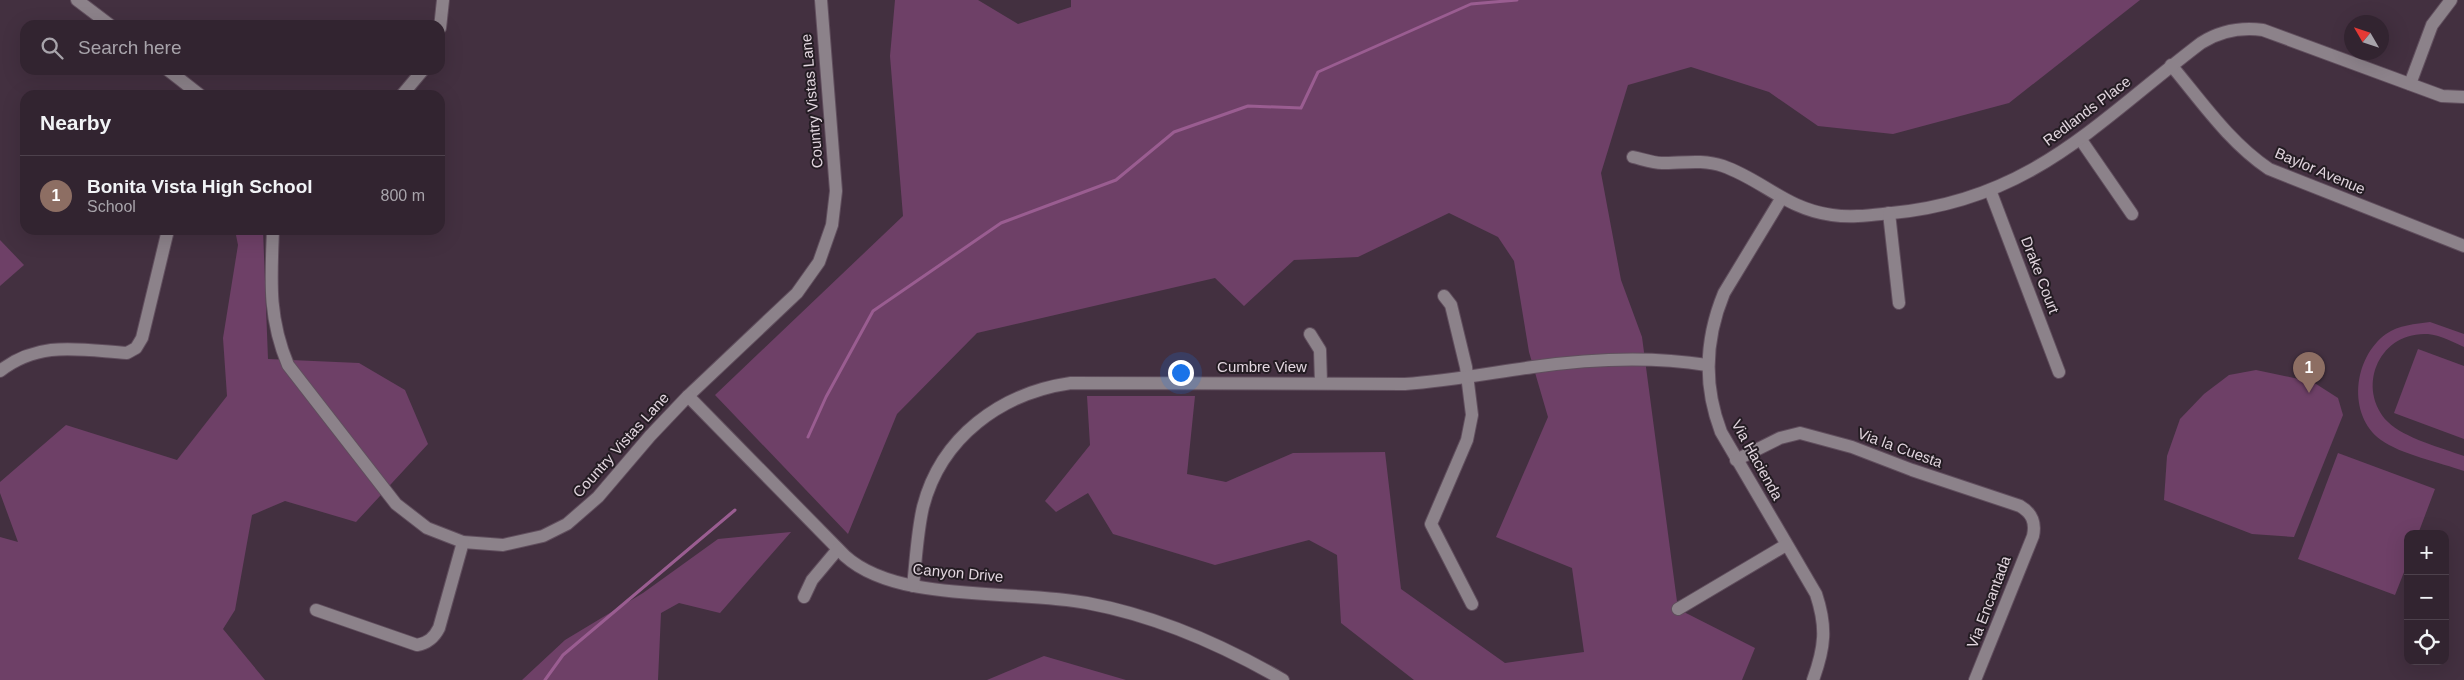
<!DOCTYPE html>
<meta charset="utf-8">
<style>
body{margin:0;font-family:Helvetica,sans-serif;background:#3a2c38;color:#f1f3f6}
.controls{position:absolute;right:15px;bottom:15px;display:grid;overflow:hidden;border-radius:10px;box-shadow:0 5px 20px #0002}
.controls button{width:45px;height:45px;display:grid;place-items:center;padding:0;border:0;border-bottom:1px solid #4d414c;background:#322430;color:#f1f3f6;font:25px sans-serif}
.compass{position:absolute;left:2344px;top:15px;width:45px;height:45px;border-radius:50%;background:#322430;box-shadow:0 5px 20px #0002;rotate:309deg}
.you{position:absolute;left:1180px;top:372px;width:18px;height:18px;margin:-12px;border:4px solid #fff;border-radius:50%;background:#1a73e8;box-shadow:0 0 0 8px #1a73e833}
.badge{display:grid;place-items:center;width:32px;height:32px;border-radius:50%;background:#8c9099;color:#fff;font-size:16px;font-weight:700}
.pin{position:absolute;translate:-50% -41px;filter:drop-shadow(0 1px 2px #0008)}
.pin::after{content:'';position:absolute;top:26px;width:18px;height:15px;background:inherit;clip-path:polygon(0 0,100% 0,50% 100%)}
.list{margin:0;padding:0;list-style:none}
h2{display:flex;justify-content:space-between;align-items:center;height:65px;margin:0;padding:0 20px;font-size:21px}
h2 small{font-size:16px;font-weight:400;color:#a8a4ab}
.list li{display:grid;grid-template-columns:32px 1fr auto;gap:15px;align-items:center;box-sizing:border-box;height:80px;padding:0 20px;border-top:1px solid #4d414c}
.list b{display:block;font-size:19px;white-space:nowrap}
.list p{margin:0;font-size:16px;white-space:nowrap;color:#a8a4ab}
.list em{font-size:16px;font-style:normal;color:#a8a4ab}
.icon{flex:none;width:28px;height:28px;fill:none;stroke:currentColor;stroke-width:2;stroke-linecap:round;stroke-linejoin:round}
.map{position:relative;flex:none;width:2464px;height:680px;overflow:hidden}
.search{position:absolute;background:#322430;box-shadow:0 5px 20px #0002;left:20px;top:20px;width:425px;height:55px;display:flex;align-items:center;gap:12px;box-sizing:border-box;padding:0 18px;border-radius:15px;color:#a8a4ab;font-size:19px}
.panel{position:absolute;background:#322430;box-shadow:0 5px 20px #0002;left:20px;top:90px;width:425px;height:145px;border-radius:15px}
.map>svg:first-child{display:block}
.green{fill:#6e4067}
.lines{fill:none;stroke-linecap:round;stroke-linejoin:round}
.stream{stroke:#9a5d91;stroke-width:3}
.minor-casing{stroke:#604e5d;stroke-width:14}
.minor{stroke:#8c828a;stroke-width:12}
.labels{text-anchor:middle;stroke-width:4;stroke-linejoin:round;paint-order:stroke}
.street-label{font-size:15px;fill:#e2d6df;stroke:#241c23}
</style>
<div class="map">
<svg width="2464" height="680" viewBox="0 0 2464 680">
<rect width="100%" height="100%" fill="#433040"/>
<g class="green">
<path d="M 895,0 L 978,0 L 1018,24 L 1071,7 L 1071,0 L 2140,0 L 2009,103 L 1893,134 L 1818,126 L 1769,92 L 1691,67 L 1628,85 L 1601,173 L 1621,280 L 1642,337 L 1678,609 L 1755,648 L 1742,680 L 1414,680 L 1341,623 L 1337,555 L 1309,540 L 1215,565 L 1113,534 L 1088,493 L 1056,512 L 1045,501 L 1090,445 L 1087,396 L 1195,396 L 1187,474 L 1226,482 L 1293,453 L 1385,452 L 1401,589 L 1505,663 L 1584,652 L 1572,568 L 1496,537 L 1548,417 L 1529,352 L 1514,261 L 1498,237 L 1449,213 L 1358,257 L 1294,260 L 1244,306 L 1215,278 L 977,333 L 897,414 L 848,534 L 715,395 L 903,216 L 890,56 Z"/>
<path d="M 235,230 L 263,230 L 268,359 L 359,363 L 405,390 L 428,444 L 356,522 L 285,501 L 252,515 L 235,610 L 223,629 L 265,680 L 0,680 L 0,537 L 18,542 L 0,493 L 0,482 L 66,425 L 177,460 L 227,396 L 223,338 L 238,245 Z"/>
<path d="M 0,240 L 24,265 L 0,286 Z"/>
<path d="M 2430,322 L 2464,334 L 2464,347 C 2453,342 2440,335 2428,334 C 2379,331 2355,388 2388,422 C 2404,438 2442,448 2464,456 L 2464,471 C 2441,463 2400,454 2381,440 C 2347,415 2353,358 2386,334 C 2399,325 2415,324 2430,322 Z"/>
<path d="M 2418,349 L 2464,366 L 2464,439 L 2394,413 Z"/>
<path d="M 2256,370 L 2313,382 L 2338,398 L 2343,415 L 2294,537 L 2252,534 L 2164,500 L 2167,456 L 2180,419 L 2204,394 L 2229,375 Z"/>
<path d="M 2338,453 L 2435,489 L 2418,534 L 2408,534 L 2408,562 L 2395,595 L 2298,559 Z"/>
<path d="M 791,532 L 720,613 L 679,603 L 661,613 L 658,680 L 522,680 L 565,640 L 643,593 L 718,539 Z"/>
<path d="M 1044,656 L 1126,680 L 987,680 Z"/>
</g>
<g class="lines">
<g class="stream">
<path d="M 808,437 L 826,397 L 873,311 L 1001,223 L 1116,180 L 1174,132 L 1248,106 L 1301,108 L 1318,72 L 1471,4 L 1517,0"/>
<path d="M 545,680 L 563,655 L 735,510"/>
</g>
<g class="minor-casing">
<g id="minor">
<path d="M 77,0 L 110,25"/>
<path d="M 440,28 L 443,0"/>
<path d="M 2171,65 C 2202,102 2229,142 2269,169 L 2464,246"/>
<path d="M 168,70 L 200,95"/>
<path d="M 2410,84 L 2432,25 L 2451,0"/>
<path d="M 402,95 L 423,70"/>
<path d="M 2081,140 L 2132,214"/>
<path d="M 1633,157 C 1642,159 1653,163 1662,163 C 1682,163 1703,159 1723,166 C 1763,180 1786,209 1832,215 C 1852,218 1872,215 1892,213 C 2031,200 2097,122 2201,43 C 2220,31 2240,27 2263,30 L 2442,96 L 2464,97"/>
<path d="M 1990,190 L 2059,372"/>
<path d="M 1781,199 L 1724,293 C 1705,339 1703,385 1721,432 L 1816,594 C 1827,627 1825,647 1813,680"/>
<path d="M 1889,213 L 1899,303"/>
<path d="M 273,230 C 271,280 268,317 288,365 L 396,504 L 427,528 L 463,542 L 503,545 L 543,536 L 567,524 L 598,497 L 650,436 L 688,396 L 797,293 L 819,262 L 832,225 L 836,191 L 821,0"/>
<path d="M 1444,296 L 1451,305 L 1466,367 L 1472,415 L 1467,440 L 1431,524 L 1472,604"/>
<path d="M 1310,334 L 1320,350 L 1321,383"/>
<path d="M 0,371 C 40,340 80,350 127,353 L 136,348 L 142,338 L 168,230"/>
<path d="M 688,396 L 845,556 C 898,604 1016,589 1087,603 C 1157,616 1221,644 1283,680"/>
<path d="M 1736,460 L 1780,438 L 1800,433 L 1852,447 L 1912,470 L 2020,506 C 2032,513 2036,522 2033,536 L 1975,680"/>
<path d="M 913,586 C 916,560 917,533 923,507 C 941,437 1001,393 1071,383 L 1405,384 C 1448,381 1490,373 1533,367 C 1589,359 1650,356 1707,365"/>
<path d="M 804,597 L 812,580 L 838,549"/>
<path d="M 1678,609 L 1786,545"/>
<path d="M 316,610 L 417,645 C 428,643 434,638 439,628 L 463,542"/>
</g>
</g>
<use href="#minor" class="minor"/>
</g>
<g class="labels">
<g class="street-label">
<text transform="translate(812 101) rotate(-95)" y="5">Country Vistas Lane</text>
<text transform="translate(2087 111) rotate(-37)" y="5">Redlands Place</text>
<text transform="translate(2320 171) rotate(23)" y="5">Baylor Avenue</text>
<text transform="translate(2040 275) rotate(69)" y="5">Drake Court</text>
<text x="1262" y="372">Cumbre View</text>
<text transform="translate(621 445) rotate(-48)" y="5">Country Vistas Lane</text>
<text transform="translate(1900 448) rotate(20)" y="5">Via la Cuesta</text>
<text transform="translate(1757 460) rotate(61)" y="5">Via Hacienda</text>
<text transform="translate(958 573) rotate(5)" y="5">Canyon Drive</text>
<text transform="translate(1989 602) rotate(-69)" y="5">Via Encantada</text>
</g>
</g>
</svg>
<div class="controls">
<button>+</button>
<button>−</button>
<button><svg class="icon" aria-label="locate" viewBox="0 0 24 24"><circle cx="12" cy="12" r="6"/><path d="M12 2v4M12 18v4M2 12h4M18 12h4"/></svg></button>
</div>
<svg class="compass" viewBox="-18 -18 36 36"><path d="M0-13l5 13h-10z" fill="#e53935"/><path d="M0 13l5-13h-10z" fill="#a8a4ab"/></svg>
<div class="you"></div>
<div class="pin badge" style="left:2309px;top:393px;background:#8d6e63">1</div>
<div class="search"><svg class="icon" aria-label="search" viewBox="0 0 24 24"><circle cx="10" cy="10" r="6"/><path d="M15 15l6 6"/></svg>Search here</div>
<section class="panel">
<h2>Nearby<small></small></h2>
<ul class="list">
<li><span class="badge" style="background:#8d6e63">1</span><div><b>Bonita Vista High School</b><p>School</p></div><em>800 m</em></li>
</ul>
</section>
</div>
